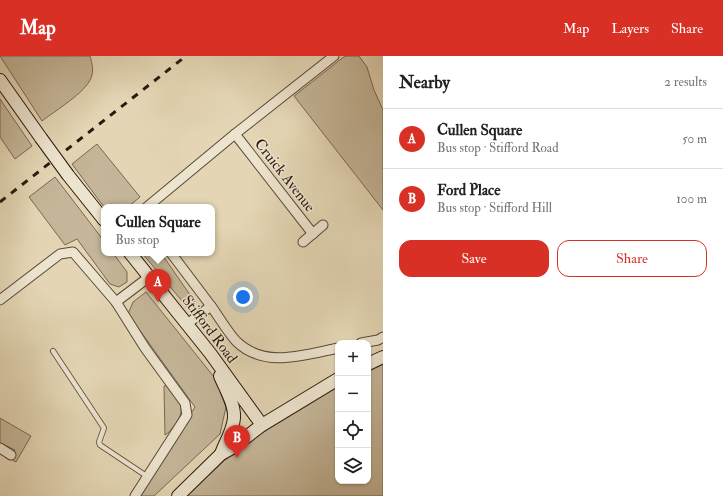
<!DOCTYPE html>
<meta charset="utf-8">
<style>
body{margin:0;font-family:"IM FELL Double Pica",serif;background:#f6f6f6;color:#202124}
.controls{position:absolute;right:12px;bottom:12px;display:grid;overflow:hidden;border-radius:8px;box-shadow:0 1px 3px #0004}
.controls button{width:36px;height:36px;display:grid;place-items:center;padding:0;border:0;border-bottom:1px solid #e0e0e0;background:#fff;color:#202124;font:20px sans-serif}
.you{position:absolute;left:243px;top:241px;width:14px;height:14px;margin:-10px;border:3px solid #fff;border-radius:50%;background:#1a73e8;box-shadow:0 0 0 6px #1a73e833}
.badge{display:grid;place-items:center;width:26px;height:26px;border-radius:50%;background:#d93025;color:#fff;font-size:13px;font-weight:700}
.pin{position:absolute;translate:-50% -33px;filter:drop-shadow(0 1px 2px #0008)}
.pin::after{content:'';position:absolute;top:21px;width:14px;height:12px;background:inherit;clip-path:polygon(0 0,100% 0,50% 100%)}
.popup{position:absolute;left:101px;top:148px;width:114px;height:52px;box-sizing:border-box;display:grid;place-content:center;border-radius:8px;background:#fff;filter:drop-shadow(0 1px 3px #0005);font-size:13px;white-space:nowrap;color:#757577}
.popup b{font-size:15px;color:#202124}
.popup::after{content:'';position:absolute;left:50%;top:100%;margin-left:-8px;border:8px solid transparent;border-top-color:#fff}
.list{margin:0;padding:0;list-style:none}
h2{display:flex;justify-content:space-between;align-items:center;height:52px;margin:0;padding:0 16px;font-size:17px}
h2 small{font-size:13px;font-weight:400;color:#757577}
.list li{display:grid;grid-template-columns:26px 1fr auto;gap:12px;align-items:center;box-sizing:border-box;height:60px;padding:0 16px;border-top:1px solid #e0e0e0}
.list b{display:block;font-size:15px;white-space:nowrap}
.list p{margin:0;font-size:13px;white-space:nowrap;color:#757577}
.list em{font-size:13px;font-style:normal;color:#757577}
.actions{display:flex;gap:8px;padding:12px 16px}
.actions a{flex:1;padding:9px 0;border:1px solid #d93025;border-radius:12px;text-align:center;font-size:14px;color:#d93025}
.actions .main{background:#d93025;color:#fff}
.icon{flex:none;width:22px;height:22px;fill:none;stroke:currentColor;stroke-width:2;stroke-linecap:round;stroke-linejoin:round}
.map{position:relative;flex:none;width:383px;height:440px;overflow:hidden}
header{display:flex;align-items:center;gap:24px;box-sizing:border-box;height:56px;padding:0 20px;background:#d93025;color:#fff}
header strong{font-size:19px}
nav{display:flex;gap:22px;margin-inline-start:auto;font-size:14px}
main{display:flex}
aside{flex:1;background:#fff}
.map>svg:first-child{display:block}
.green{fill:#c5b699;stroke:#786754}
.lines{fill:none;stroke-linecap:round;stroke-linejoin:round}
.lane-casing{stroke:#594838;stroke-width:6}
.street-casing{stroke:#594838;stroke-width:11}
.secondary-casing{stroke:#2b180e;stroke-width:14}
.lane{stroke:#ede4cf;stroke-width:4.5}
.street{stroke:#ede4cf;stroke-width:9}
.secondary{stroke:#ede4cf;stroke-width:12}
.rail{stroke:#2b180e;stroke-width:3;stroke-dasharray:7 7;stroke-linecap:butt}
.secondary-bridge-casing{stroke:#2b180e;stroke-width:14;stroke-linecap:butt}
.secondary-bridge{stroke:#ede4cf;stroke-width:12}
.labels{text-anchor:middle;stroke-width:3;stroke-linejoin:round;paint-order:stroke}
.street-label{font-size:15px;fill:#2b180e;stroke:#ede4cf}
</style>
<header>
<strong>Map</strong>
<nav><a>Map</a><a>Layers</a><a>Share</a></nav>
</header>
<main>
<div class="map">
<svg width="383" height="440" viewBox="0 0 383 440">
<rect width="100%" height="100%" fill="#e4d6b5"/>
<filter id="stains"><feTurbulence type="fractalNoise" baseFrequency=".005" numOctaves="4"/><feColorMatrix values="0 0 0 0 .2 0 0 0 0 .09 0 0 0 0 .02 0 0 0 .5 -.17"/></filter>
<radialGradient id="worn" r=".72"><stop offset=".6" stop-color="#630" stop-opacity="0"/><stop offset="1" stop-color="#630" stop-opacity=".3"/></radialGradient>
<g class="green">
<path d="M 0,0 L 90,0 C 92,7 94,15 91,22 C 85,37 56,54 42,65 Z"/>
<path d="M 345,0 L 359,0 L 367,11 L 374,34 L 383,54 L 383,154 L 294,40 Z"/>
<path d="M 0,43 L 32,90 L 15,103 L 0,81 Z"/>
<path d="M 97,88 L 140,141 L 128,151 L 104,151 L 72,108 Z"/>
<path d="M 55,121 L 104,185 L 104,197 L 113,197 L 127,216 L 127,226 L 119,231 L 110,228 L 77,183 L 65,189 L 29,141 Z"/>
<path d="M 142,197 L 161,197 L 195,246 L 187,251 Z"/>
<path d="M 146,236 L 214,321 L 226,351 L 220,378 L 154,440 L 140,440 L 195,351 L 128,258 L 133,246 Z"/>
<path d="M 383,308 L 383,440 L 187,440 L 225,404 L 262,377 L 338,331 L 338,425 L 368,425 L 368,316 Z"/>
<path d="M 164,330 L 170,330 C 180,346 187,353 174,370 C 171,373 169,377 165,379 Z"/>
<path d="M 0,362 L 31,380 L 16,406 L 10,403 L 15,394 L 0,387 Z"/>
</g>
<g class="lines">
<g class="lane-casing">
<path id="lane" d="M 53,295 L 104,372 L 99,386 L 100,389 L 148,421"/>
</g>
<g class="street-casing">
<g id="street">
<path d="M 235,78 L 313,178"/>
<path d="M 147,151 L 235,78 L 334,0"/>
<path d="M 303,186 L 323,169"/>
<path d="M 171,197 L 211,250"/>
<path d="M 0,244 L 60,198 L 73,196 L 116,246 L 149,221"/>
<path d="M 116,246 L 145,292 L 185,347 L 187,359 L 135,440"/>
<path d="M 187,268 L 211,250 C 219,261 227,275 236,285 C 264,313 304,299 338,292"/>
<path d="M 361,287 L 378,284 L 383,281"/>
<path d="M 0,392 L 11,399"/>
</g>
</g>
<g class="secondary-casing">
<g id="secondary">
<path d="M 0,24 L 41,82"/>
<path d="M 68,119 L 104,164"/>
<path d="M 130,197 L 210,297 L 262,369"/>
<path d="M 368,308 L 383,301"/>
<path d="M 220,320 C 225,332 235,348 234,362 C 233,375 225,386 221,398"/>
<path d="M 178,440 L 221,398 L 232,392 L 262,369 L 338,323"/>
</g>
</g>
<use href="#lane" class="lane"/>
<use href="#street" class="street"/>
<use href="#secondary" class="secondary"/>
<path class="rail" d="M 0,146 L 186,0"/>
<g class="secondary-bridge-casing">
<path id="secondary-bridge" d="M 41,82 L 68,119"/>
</g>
<use href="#secondary-bridge" class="secondary-bridge"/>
</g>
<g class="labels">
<g class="street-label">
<text transform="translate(285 119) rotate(52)" y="5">Cruick Avenue</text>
<text transform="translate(210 273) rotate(53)" y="5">Stifford Road</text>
</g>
</g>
<rect width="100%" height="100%" filter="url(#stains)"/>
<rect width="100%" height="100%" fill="url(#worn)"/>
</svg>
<div class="controls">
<button>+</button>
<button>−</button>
<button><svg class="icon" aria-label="locate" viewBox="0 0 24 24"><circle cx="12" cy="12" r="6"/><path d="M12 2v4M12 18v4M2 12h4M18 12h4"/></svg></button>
<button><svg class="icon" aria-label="layers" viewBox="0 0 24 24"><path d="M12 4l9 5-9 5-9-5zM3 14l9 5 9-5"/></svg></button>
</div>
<div class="you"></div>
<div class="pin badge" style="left:158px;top:246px">A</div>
<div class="popup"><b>Cullen Square</b>Bus stop</div>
<div class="pin badge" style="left:237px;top:402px">B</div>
</div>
<aside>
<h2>Nearby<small>2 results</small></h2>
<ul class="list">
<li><span class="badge">A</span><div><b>Cullen Square</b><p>Bus stop · Stifford Road</p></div><em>50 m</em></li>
<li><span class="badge">B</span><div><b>Ford Place</b><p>Bus stop · Stifford Hill</p></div><em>100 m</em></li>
</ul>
<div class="actions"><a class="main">Save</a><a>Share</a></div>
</aside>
</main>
